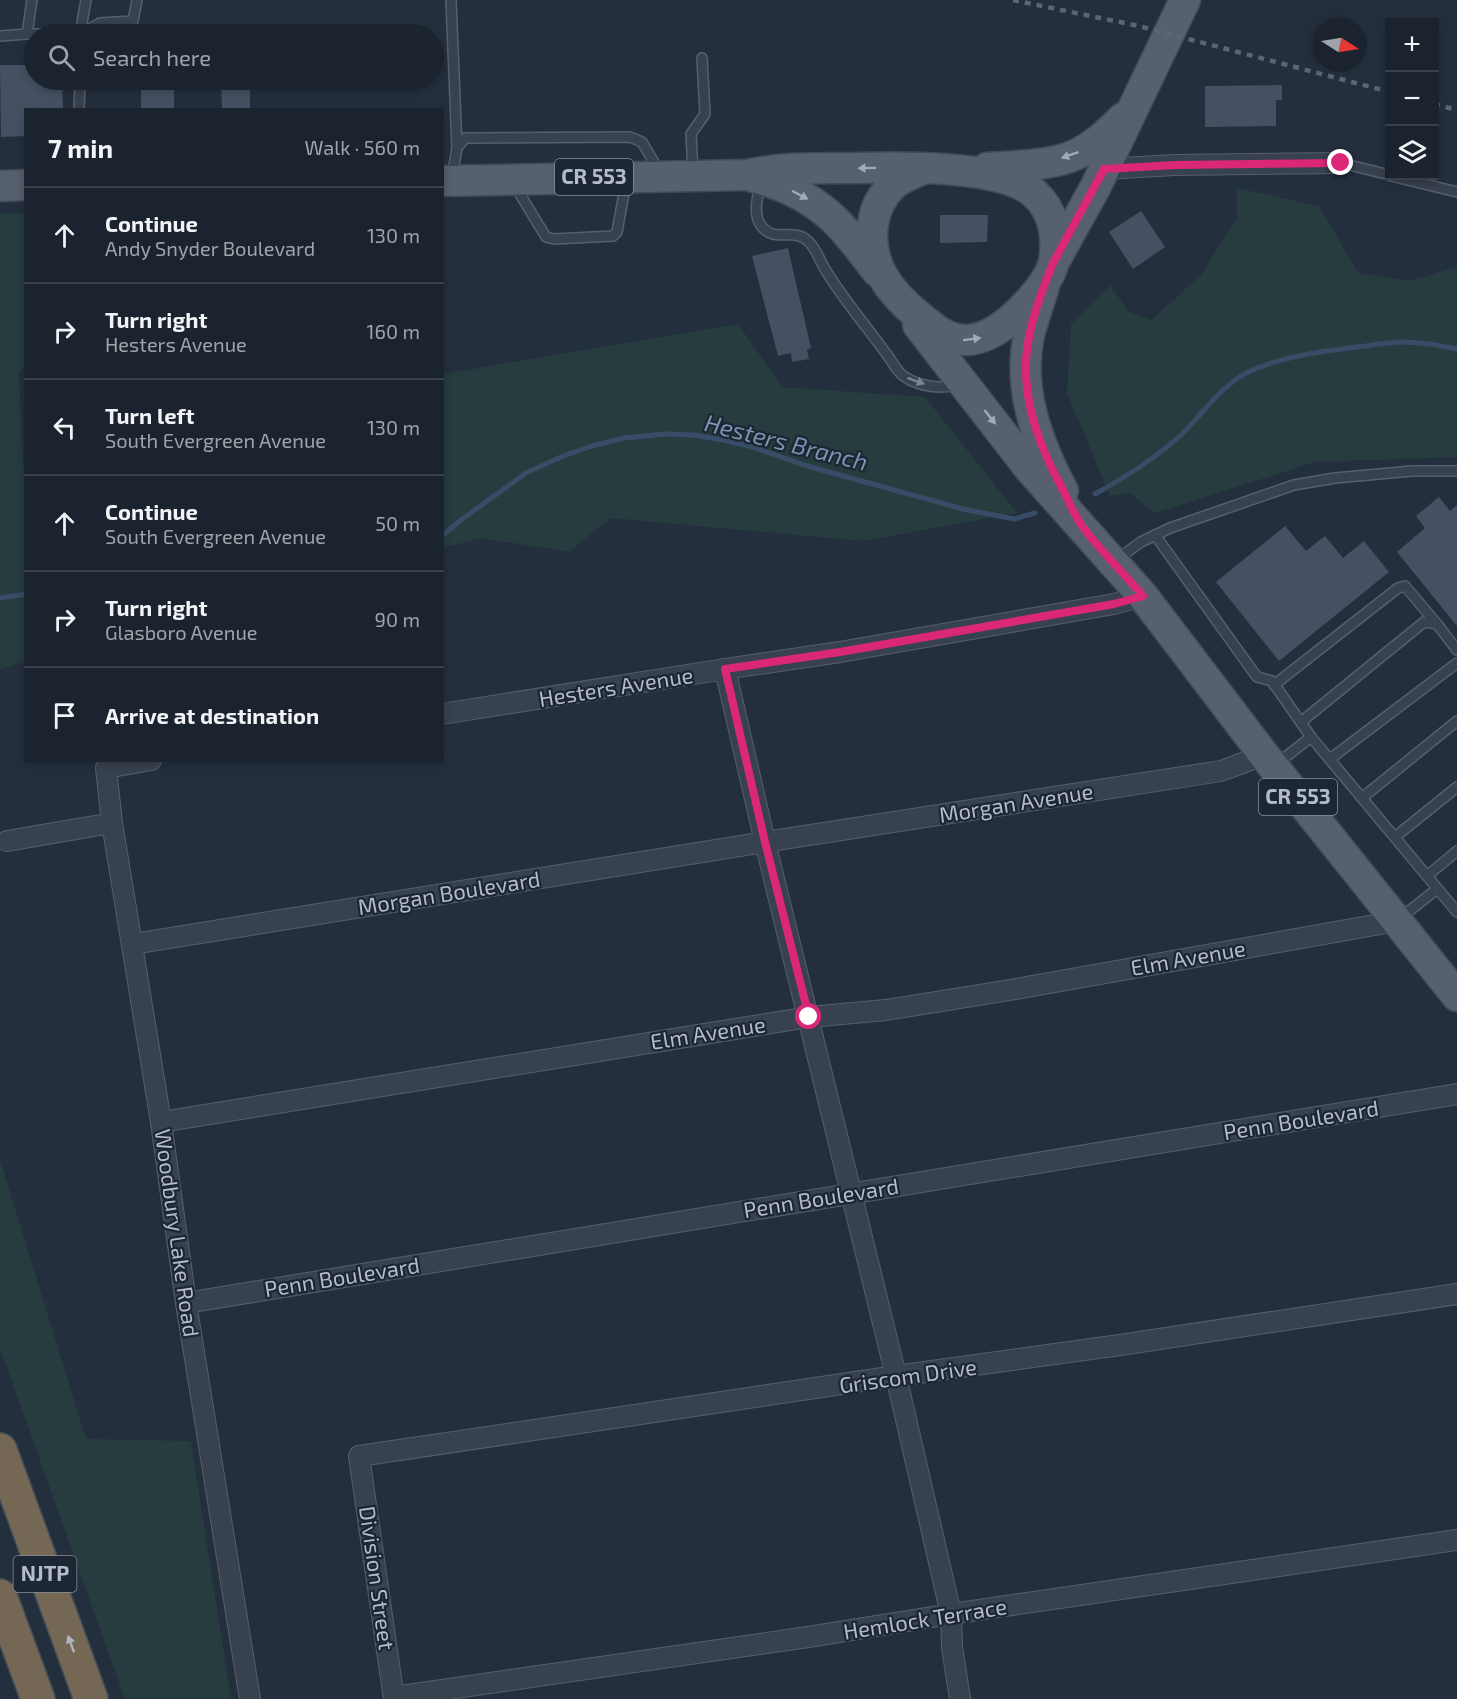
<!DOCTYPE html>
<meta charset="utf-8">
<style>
body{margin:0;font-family:"Exo 2",sans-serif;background:#242b36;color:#f1f3f6}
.controls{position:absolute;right:18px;top:18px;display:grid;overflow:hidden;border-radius:0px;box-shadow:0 3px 9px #0003}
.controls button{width:54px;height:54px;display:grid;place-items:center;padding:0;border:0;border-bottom:2px solid #39404a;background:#1b232e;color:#f1f3f6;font:30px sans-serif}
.compass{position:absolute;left:1313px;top:18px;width:54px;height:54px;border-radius:50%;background:#1b232e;box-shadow:0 3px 9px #0003;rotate:102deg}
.stop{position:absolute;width:18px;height:18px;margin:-14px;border:4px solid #db2777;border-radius:50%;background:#fff}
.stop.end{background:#db2777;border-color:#fff;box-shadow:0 2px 6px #0008}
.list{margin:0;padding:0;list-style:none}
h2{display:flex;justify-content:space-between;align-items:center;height:78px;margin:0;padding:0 24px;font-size:26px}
h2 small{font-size:20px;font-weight:400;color:#a0a4aa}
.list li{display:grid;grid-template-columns:39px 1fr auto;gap:18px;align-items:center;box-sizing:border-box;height:96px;padding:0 24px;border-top:2px solid #39404a}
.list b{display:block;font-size:22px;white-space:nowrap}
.list p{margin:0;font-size:20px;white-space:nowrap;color:#a0a4aa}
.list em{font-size:20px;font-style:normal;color:#a0a4aa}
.icon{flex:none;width:33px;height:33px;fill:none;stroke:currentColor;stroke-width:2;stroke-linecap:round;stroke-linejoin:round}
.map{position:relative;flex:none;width:1457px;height:1699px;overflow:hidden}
.search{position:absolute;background:#1b232e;box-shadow:0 3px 9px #0003;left:24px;top:24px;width:420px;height:66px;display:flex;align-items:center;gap:15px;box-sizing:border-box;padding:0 21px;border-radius:33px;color:#a0a4aa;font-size:22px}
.panel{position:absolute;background:#1b232e;box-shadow:0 3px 9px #0003;left:24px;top:108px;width:420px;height:654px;border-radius:0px}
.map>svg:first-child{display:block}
.green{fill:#263c3f}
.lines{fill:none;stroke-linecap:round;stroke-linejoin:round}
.stream{stroke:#394c67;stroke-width:5}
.building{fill:#455162}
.lane-casing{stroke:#565f6c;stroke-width:12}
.street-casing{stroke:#565f6c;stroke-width:22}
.primary-casing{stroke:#414a57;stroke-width:33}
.highway-casing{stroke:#434c59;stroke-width:36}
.lane{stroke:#38414e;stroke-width:9}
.street{stroke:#38414e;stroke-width:20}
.primary{stroke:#56606e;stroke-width:30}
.highway{stroke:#746855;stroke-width:33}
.rail{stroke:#5a6575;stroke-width:4.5;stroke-dasharray:6 6;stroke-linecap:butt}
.oneway{fill:#a1aab7}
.oneway2{fill:#7c8592}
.oneway3{fill:#aeb4bd}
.route{stroke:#db2777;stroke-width:8}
.labels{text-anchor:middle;stroke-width:4.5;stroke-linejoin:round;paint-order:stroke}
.shield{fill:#1d2633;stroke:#878f9c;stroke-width:1.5}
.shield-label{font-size:21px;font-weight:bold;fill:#b4bcc9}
.street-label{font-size:22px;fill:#b4bcc9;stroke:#1d2633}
.water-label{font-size:24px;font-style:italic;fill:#7c92b1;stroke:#1d2633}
</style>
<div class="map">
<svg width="1457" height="1699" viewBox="0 0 1457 1699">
<rect width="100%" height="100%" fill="#242f3e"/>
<g class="green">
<path d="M 1237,188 L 1319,206 L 1358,273 L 1409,281 L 1457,267 L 1457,457 L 1315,462 L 1155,513 L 1130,493 L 1110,496 L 1067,393 L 1071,324 L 1110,285 L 1129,312 L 1151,320 L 1202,274 L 1237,217 Z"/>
<path d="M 26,213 L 26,364 L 19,373 L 24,476 L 26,476 L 25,662 L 0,669 L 0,214 Z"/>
<path d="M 738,324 L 782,387 L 925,397 L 1017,513 L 863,541 L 611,518 L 569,552 L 481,538 L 443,548 L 443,374 Z"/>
<path d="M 0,1160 L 86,1439 L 191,1441 L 231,1699 L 125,1699 L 0,1348 Z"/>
</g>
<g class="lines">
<g class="stream">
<path d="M 1095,494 C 1126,477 1156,458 1182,434 C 1201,415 1218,391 1241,376 C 1272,357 1330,350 1366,346 C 1378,344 1390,342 1402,342 C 1421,342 1439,345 1457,349"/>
<path d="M 442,536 L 461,520 L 526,473 L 563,456 L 592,446 L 624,438 L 665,434 L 694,435 L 723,440 L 752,447 L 807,466 L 963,509 L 1014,519 L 1035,513"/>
<path d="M 0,598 L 26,594"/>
</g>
</g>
<g class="building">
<path d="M 0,65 L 34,65 L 34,80 L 62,80 L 63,110 L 26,110 L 26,136 L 1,137 Z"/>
<rect x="141" y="80" width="33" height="30"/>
<path d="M 221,80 L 250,80 L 250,110 L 222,110 Z"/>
<path d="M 1282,85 L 1282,100 L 1276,100 L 1276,126 L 1205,127 L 1205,86 Z"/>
<path d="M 1141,211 L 1165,247 L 1133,269 L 1109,232 Z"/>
<path d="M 940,215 L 988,215 L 987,242 L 940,243 Z"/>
<path d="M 788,248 L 811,348 L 807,350 L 809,359 L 792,362 L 791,353 L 778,356 L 752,256 Z"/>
<path d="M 1439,497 L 1450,511 L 1457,505 L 1457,626 L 1397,552 L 1425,528 L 1416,516 Z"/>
<path d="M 1285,526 L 1306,551 L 1325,536 L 1343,558 L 1364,541 L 1389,572 L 1279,661 L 1216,582 Z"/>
</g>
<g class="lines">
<g class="lane-casing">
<g id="lane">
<path d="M 451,0 L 457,148"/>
<path d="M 27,34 L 49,34"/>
<path d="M 80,34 L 86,0"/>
<path d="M 81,34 L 100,23 L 133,21 L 137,0"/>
<path d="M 0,36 L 27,34 L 32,0"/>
<path d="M 79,110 L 80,80"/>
<path d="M 1341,163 L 1390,175"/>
<path d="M 693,173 L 691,134 L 705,114 L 702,58"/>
<path d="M 1391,176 L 1457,192"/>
<path d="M 452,177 L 457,148 L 465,138 L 630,137 L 642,142 L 659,171"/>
<path d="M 760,183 C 758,196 753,213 760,224 C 773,245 795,226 809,242 C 817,250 821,264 828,274 C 845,301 866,326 885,352 C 891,359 897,373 905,377 C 920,387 941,389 958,385"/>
<path d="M 515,186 L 546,237 L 554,239 L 613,236 L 617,232 L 626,182"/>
<path d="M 1155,535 L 1257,677 L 1272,681 L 1311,737 L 1457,912"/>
<path d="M 1115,561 L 1141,542 L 1170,528 L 1294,485 L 1335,478 L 1412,471 L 1457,471"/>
<path d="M 1274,685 L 1398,588 L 1405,586 L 1437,624"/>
<path d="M 1301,722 L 1424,622 L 1437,624 L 1457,650"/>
<path d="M 1330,759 L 1457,663"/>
<path d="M 1278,763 L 1311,737"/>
<path d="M 1362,798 L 1457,721"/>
<path d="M 1395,837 L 1457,787"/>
<path d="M 1427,876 L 1457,851"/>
<path d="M 1399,919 L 1437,889"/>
</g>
</g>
<g class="street-casing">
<g id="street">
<path d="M 1104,169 L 1175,165 L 1341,163"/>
<path d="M 725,669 L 765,842 L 896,1376 L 951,1614 L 952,1647 L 960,1699"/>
<path d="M 442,714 L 725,669 L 840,652 L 1114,604 L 1143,596"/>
<path d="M 151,760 L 106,768 L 112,823 L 161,1122 L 186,1303 L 250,1699"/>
<path d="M 7,841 L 112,823"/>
<path d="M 133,944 L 765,842 L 1221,771 L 1264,755"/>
<path d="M 161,1122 L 809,1017 L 886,1010 L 1016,989 L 1397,921"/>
<path d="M 186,1303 L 1457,1094"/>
<path d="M 394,1697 L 808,1637 L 951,1614 L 1457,1540"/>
<path d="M 394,1699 L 359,1456 L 896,1376 L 1120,1345 L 1457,1294"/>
</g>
</g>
<g class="primary-casing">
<g id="primary">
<path d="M 987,168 C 1014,166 1045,166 1070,157 C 1091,149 1108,133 1123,118"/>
<path d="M 753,177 C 781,184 806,195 828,214 C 847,230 862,252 877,271"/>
<path d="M 442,181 L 745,175 C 760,173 775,169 790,169 C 811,168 832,168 854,168 C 897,167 1003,164 1035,194 C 1054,211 1058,237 1054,261 C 1050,280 1034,297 1021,310 C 1007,324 988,339 967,340 C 948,341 934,328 920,317 C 890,293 867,264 873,224 C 875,209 881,196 893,185 C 901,177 915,173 925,168"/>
<path d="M 0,186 L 26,185"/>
<path d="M 1055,260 L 1096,186 L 1185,0"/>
<path d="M 1043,290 C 1038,305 1033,320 1029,335 C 1017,389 1038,444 1063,491"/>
<path d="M 918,325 L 1029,468 L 1143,596 L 1264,755 L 1457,996"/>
</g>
</g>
<g class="highway-casing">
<g id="highway">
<path d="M 0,1450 L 91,1699"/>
<path d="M 0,1596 L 38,1699"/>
</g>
</g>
<use href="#lane" class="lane"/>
<use href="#street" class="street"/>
<use href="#primary" class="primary"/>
<use href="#highway" class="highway"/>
<g class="rail">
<path d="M 1013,0 L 1139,26 L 1390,92"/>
<path d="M 1434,104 L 1457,110"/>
</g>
</g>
<defs><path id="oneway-solid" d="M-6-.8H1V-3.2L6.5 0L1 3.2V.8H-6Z" transform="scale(1.5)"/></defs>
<g class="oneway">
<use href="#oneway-solid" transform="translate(1070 155) rotate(161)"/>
<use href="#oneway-solid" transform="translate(867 168) rotate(179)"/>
<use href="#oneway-solid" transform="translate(800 195) rotate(28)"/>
<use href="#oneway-solid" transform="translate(972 339) rotate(-7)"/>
<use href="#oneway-solid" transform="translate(990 417) rotate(52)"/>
</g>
<use class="oneway2" href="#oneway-solid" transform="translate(916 381) rotate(20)"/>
<use class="oneway3" href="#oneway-solid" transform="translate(71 1644) rotate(-110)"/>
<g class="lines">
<path class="route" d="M 809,1017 L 765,842 L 725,669 L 840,652 L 1114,604 L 1143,596 C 1124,574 1103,553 1085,530 C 1075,518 1069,501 1061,486 C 1040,448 1024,404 1026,360 C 1028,327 1041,293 1053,263 L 1104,169 L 1175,165 L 1341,163"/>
</g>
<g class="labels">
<g class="shield">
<rect x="555" y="159" width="78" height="36" rx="4.5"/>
<rect x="1259" y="779" width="78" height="36" rx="4.5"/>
<rect x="13.5" y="1556" width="63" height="36" rx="4.5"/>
</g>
<g class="shield-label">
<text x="594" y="184">CR 553</text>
<text x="1298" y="804">CR 553</text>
<text x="45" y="1581">NJTP</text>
</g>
<g class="street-label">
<text transform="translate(616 687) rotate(-9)" y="8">Hesters Avenue</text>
<text transform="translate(1016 803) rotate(-9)" y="8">Morgan Avenue</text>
<text transform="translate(449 893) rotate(-9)" y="8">Morgan Boulevard</text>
<text transform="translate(1188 958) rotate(-10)" y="8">Elm Avenue</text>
<text transform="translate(708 1033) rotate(-9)" y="8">Elm Avenue</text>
<text transform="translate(1301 1120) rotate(-9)" y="8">Penn Boulevard</text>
<text transform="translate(821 1198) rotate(-9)" y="8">Penn Boulevard</text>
<text transform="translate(177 1233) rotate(82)" y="8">Woodbury Lake Road</text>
<text transform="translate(342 1277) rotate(-9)" y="8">Penn Boulevard</text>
<text transform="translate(908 1376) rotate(-8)" y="8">Griscom Drive</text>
<text transform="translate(377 1578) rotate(82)" y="8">Division Street</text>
<text transform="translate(925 1619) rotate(-9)" y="8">Hemlock Terrace</text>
</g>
<g class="water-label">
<text transform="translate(786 443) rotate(14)" y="8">Hesters Branch</text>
</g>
</g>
</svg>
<div class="controls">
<button>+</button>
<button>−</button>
<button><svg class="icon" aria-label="layers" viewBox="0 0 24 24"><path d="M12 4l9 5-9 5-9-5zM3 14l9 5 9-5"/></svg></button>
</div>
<svg class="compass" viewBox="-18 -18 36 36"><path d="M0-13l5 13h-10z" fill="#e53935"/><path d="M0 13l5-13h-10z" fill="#a0a4aa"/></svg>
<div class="stop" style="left:809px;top:1017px"></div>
<div class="stop end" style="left:1341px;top:163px"></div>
<div class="search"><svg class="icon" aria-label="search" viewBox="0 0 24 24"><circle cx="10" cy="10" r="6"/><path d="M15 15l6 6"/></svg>Search here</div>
<section class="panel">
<h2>7 min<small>Walk · 560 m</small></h2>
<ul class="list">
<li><svg class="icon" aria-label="ahead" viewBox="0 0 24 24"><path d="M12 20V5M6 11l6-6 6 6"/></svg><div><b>Continue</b><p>Andy Snyder Boulevard</p></div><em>130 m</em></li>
<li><svg class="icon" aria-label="right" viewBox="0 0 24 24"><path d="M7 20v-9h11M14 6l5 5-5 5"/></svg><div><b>Turn right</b><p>Hesters Avenue</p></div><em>160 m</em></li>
<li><svg class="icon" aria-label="left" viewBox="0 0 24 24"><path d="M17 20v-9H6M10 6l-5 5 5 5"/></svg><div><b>Turn left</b><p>South Evergreen Avenue</p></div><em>130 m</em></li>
<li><svg class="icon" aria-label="ahead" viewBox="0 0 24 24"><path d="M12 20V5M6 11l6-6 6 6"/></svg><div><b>Continue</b><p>South Evergreen Avenue</p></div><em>50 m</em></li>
<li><svg class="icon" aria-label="right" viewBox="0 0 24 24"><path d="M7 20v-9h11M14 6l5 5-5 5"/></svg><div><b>Turn right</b><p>Glasboro Avenue</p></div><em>90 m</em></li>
<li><svg class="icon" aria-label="arrive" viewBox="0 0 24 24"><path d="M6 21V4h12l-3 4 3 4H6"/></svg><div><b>Arrive at destination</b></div></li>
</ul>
</section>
</div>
